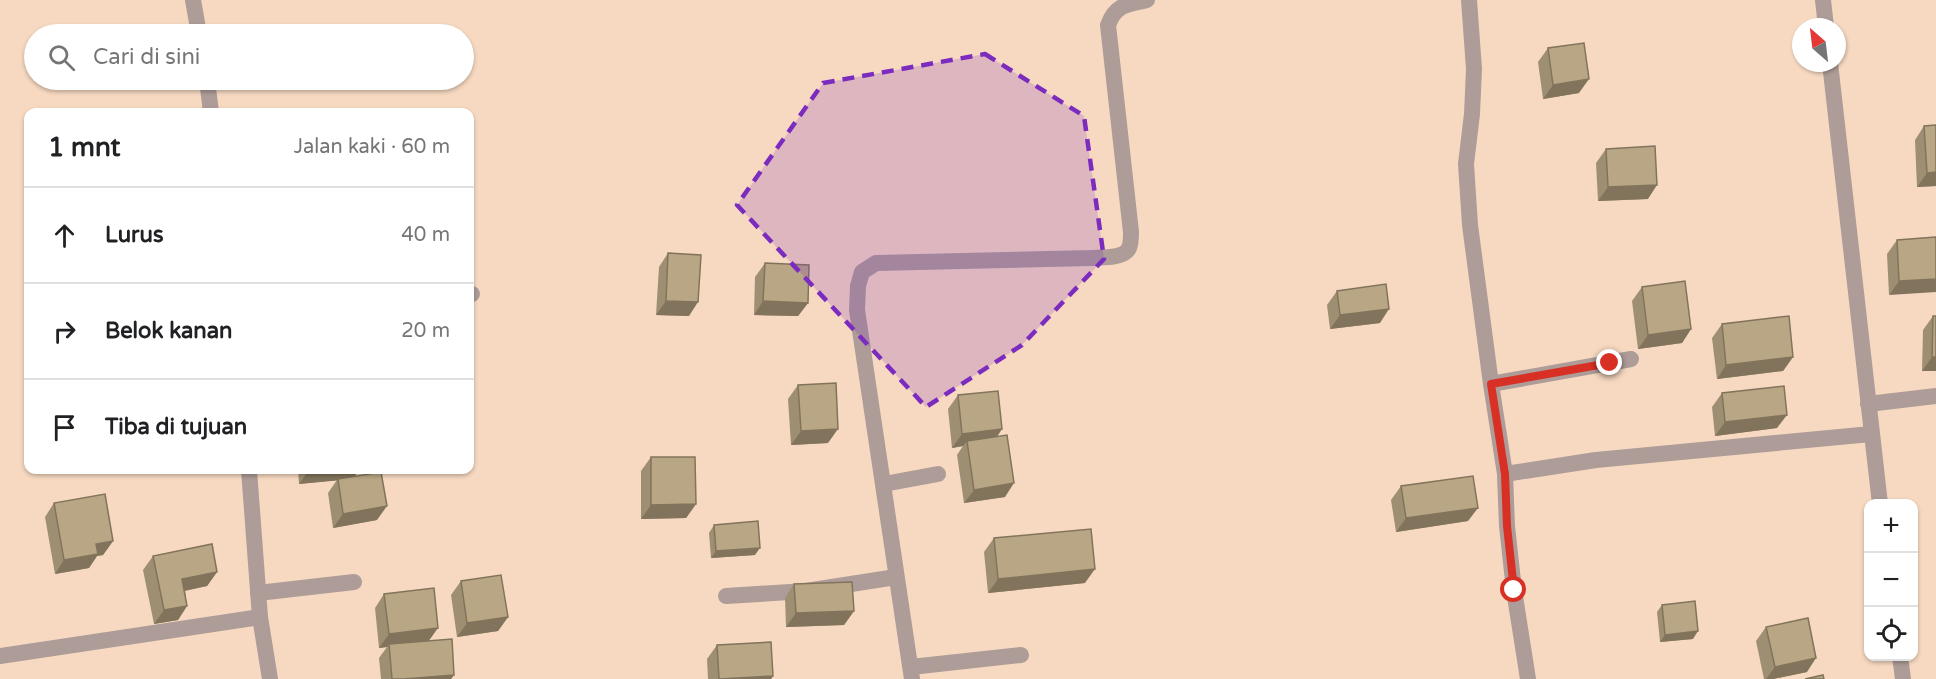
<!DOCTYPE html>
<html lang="id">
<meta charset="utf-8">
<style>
body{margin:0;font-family:"Varela Round",sans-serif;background:#f6f6f6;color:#202124}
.controls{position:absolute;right:18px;bottom:18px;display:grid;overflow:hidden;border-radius:12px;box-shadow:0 2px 4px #0004}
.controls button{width:54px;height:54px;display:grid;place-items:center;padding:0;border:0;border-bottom:2px solid #e0e0e0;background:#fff;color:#202124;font:30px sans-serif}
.compass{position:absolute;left:1792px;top:18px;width:54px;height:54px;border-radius:50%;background:#fff;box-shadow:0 2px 4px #0004;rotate:332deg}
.stop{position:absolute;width:18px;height:18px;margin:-14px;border:4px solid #d93025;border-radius:50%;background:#fff}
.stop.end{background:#d93025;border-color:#fff;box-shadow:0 2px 6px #0008}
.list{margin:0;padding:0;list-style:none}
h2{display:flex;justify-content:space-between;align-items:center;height:78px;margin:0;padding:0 24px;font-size:26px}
h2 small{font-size:20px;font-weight:400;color:#757577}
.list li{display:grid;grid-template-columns:39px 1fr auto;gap:18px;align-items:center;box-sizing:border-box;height:96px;padding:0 24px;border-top:2px solid #e0e0e0}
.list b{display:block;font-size:22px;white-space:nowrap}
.list em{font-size:20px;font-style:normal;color:#757577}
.icon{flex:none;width:33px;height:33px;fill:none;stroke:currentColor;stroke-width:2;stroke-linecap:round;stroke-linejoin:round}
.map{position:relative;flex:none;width:1936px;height:679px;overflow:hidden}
.search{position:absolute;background:#fff;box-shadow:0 2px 4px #0004;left:24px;top:24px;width:450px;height:66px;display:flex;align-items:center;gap:15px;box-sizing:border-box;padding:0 21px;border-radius:33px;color:#757577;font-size:22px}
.panel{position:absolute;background:#fff;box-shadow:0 2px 4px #0004;left:24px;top:108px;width:450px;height:366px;border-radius:12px}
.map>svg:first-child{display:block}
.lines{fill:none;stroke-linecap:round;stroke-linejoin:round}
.service{stroke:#ad9c97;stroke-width:16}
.minor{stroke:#ad9c97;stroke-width:16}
.wall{fill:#9f8f72}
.shaded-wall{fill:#82745c}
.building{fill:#b9a684;stroke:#82745c;stroke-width:1.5}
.route{stroke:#d93025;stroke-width:8}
.marked{fill:#7b2cbf;fill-opacity:0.2;stroke:#7b2cbf;stroke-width:4.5;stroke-dasharray:12 8;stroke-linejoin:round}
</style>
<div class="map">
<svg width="1936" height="679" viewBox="0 0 1936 679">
<rect width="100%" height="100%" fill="#f7d9c1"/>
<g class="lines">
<g class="service">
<path d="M 470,294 L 472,294"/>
<path d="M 1491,384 L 1631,359"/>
<path d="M 258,593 L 354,582"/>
</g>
<g class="minor">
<path d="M 193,0 L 199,34"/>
<path d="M 1469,0 L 1474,69 L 1472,114 L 1466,164 L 1470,225 L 1491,384 L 1505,474 L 1507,526 L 1514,590 L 1528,679"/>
<path d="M 1823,0 L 1826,27"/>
<path d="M 1830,63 L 1880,504"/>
<path d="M 207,80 L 211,112"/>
<path d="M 1868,404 L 1936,396"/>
<path d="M 249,470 L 260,617 L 270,679"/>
<path d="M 1505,474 L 1596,460 L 1871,434"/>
<path d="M 884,484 L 938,474"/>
<path d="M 726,596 L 806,591 L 896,577"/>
<path d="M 0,656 L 260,617"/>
<path d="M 1900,656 L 1903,679"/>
<path d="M 911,667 L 1021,655"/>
<path d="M 912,679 L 857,310 L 858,286 L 862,272 L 876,263 L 1090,258 C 1101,257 1124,259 1129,248 C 1131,244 1131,237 1131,232 L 1108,25 C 1116,4 1127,5 1147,0"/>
</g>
</g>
<g class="wall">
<path d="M 1548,48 L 1579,93 L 1543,99 L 1538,62 Z"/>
<path d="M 1936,125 L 1936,186 L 1917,187 L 1915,140 L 1924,126 Z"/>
<path d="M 1606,149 L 1648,199 L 1598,201 L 1596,163 Z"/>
<path d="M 1936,237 L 1889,295 L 1887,254 L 1897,240 Z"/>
<path d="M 668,253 L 689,316 L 656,315 L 659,267 Z"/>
<path d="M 765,263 L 808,303 L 798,316 L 754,315 L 755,277 Z"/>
<path d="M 1642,287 L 1691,329 L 1682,343 L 1638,349 L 1632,301 Z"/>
<path d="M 1337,291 L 1380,323 L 1330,329 L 1327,305 Z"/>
<path d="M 1933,316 L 1936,371 L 1922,371 L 1923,330 Z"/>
<path d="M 1722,324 L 1793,357 L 1783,371 L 1717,379 L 1712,338 Z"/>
<path d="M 798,385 L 828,443 L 791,445 L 788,399 Z"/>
<path d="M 1722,393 L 1777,428 L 1715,436 L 1712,407 Z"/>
<path d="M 958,395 L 998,436 L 1005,497 L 964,503 L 957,455 L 963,446 L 952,448 L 948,409 Z"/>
<path d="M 651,457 L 696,504 L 686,518 L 641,519 L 641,471 Z"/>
<path d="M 298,470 L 359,470 L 354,477 L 377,520 L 333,528 L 328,493 L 337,480 L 299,484 Z"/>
<path d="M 1401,486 L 1468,521 L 1396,532 L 1391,500 Z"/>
<path d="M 54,503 L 113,541 L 103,555 L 97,556 L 89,568 L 55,574 L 45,517 Z"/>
<path d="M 714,525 L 755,555 L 711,558 L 709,533 Z"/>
<path d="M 994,538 L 1085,583 L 988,593 L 984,552 Z"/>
<path d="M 153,556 L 217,572 L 207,586 L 185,591 L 187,606 L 178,620 L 154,624 L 143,570 Z"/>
<path d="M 461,581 L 508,617 L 498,631 L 457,637 L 451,595 Z"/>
<path d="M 794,584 L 854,611 L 844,625 L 786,627 L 785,598 Z"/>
<path d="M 384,594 L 429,641 L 454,675 L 451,679 L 381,679 L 379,658 L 387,647 L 379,648 L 375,608 Z"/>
<path d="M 1662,605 L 1693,639 L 1660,642 L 1657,612 Z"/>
<path d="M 1766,627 L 1807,672 L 1773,679 L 1764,679 L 1756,641 Z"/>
<path d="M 717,645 L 773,676 L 771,679 L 708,679 L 707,659 Z"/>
</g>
<g class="shaded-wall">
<path d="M 1589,79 L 1579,93 L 1543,99 L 1553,85 Z"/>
<path d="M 1936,172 L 1936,186 L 1917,187 L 1927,173 Z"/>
<path d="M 1657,185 L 1648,199 L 1598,201 L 1608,187 Z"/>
<path d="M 1936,279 L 1936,292 L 1889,295 L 1899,281 Z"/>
<path d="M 666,301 L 698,302 L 689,316 L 656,315 Z"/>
<path d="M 763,301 L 808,303 L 798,316 L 754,315 Z"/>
<path d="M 1389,309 L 1380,323 L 1330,329 L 1340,315 Z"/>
<path d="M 1691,329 L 1682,343 L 1638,349 L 1648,335 Z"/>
<path d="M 1793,357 L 1783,371 L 1717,379 L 1726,365 Z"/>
<path d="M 1932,357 L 1936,357 L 1936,371 L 1922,371 Z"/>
<path d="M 1787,415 L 1777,428 L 1715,436 L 1725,422 Z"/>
<path d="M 838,429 L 828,443 L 791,445 L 801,431 Z"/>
<path d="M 1002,429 L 993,443 L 967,441 L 963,446 L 952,448 L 962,434 Z"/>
<path d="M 309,470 L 359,470 L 353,479 L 299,484 Z"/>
<path d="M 1014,483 L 1005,497 L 964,503 L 974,490 Z"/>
<path d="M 696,504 L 686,518 L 641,519 L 651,505 Z"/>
<path d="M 387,506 L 377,520 L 333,528 L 343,514 Z"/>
<path d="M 1478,508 L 1468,521 L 1396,532 L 1406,518 Z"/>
<path d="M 113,541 L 103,555 L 97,556 L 89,568 L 55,574 L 64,560 L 96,544 Z"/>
<path d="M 760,548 L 755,555 L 711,558 L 716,551 Z"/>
<path d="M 1095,569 L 1085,583 L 988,593 L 998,579 Z"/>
<path d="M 217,572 L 207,586 L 173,593 L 182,579 Z"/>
<path d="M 187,606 L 178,620 L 154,624 L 164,610 Z"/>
<path d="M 854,611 L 844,625 L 786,627 L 796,613 Z"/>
<path d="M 508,617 L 498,631 L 457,637 L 467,623 Z"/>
<path d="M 438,628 L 428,642 L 389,644 L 387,647 L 379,648 L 389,634 Z"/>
<path d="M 1698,631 L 1693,639 L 1660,642 L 1665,635 Z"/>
<path d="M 1816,658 L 1807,672 L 1773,679 L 1766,679 L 1775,667 Z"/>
<path d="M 454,675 L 451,679 L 404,679 Z"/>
<path d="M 773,676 L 771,679 L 731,679 Z"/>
</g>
<g class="building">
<path d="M 1584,43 L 1589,79 L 1553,85 L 1548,48 Z"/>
<path d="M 1936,125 L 1936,172 L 1927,173 L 1924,126 Z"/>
<path d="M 1655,146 L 1657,185 L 1608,187 L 1606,149 Z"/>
<path d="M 1936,237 L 1936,279 L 1899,281 L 1897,240 Z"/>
<path d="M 668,253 L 701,255 L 698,302 L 666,301 Z"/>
<path d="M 765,263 L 809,265 L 808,303 L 763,301 Z"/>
<path d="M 1685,281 L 1691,329 L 1648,335 L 1642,287 Z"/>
<path d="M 1386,284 L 1389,309 L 1340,315 L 1337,291 Z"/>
<path d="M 470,294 L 471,294 L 473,330 L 470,330 Z"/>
<path d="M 1789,316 L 1793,357 L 1726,365 L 1722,324 Z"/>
<path d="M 1933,316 L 1936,316 L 1936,357 L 1932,357 Z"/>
<path d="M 836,383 L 838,429 L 801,431 L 798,385 Z"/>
<path d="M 1784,386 L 1787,415 L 1725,422 L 1722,393 Z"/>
<path d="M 998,391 L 1002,429 L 962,434 L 958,395 Z"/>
<path d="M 1007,435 L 1014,483 L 974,490 L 967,441 Z"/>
<path d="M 651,457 L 695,457 L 696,504 L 651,505 Z"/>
<path d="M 381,472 L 387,506 L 343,514 L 338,479 Z"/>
<path d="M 1473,476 L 1478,508 L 1406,518 L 1401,486 Z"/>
<path d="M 105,494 L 113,541 L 96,544 L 98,554 L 64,560 L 54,503 Z"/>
<path d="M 758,521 L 760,548 L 716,551 L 714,525 Z"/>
<path d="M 1091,529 L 1095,569 L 998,579 L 994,538 Z"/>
<path d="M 212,544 L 217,572 L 182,579 L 187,606 L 164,610 L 153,556 Z"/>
<path d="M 501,575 L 508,617 L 467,623 L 461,581 Z"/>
<path d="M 852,582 L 854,611 L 796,613 L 794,584 Z"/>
<path d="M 434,588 L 438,628 L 389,634 L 384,594 Z"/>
<path d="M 1695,601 L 1698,631 L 1665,635 L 1662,605 Z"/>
<path d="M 1808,618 L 1816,658 L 1775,667 L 1766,627 Z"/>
<path d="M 452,639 L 454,675 L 404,679 L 392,679 L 389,644 Z"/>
<path d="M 771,642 L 773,676 L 719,679 L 717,645 Z"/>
<path d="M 1823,675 L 1824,679 L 1805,679 Z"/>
</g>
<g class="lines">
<path class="route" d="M 1514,590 L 1507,526 L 1505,474 L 1491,384 L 1610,363"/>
</g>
<path class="marked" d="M 985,54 L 1084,116 L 1104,259 L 1022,345 L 926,407 L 737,205 L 823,83 Z"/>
</svg>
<div class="controls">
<button>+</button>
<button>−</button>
<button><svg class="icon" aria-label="locate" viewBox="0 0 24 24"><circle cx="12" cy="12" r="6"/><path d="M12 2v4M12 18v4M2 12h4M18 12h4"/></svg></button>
</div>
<svg class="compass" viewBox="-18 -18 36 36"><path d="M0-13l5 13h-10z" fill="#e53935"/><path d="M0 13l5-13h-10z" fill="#757577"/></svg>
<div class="stop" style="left:1514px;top:590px"></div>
<div class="stop end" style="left:1610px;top:363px"></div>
<div class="search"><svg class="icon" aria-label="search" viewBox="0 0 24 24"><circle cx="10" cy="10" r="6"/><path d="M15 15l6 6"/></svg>Cari di sini</div>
<section class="panel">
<h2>1 mnt<small>Jalan kaki · 60 m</small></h2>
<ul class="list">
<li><svg class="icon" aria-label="ahead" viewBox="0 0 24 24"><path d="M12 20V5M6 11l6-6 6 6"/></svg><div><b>Lurus</b></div><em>40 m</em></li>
<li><svg class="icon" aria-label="right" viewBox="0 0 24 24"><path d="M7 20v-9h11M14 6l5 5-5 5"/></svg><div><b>Belok kanan</b></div><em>20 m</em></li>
<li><svg class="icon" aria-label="arrive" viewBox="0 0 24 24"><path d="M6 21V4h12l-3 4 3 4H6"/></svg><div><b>Tiba di tujuan</b></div></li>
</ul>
</section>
</div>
